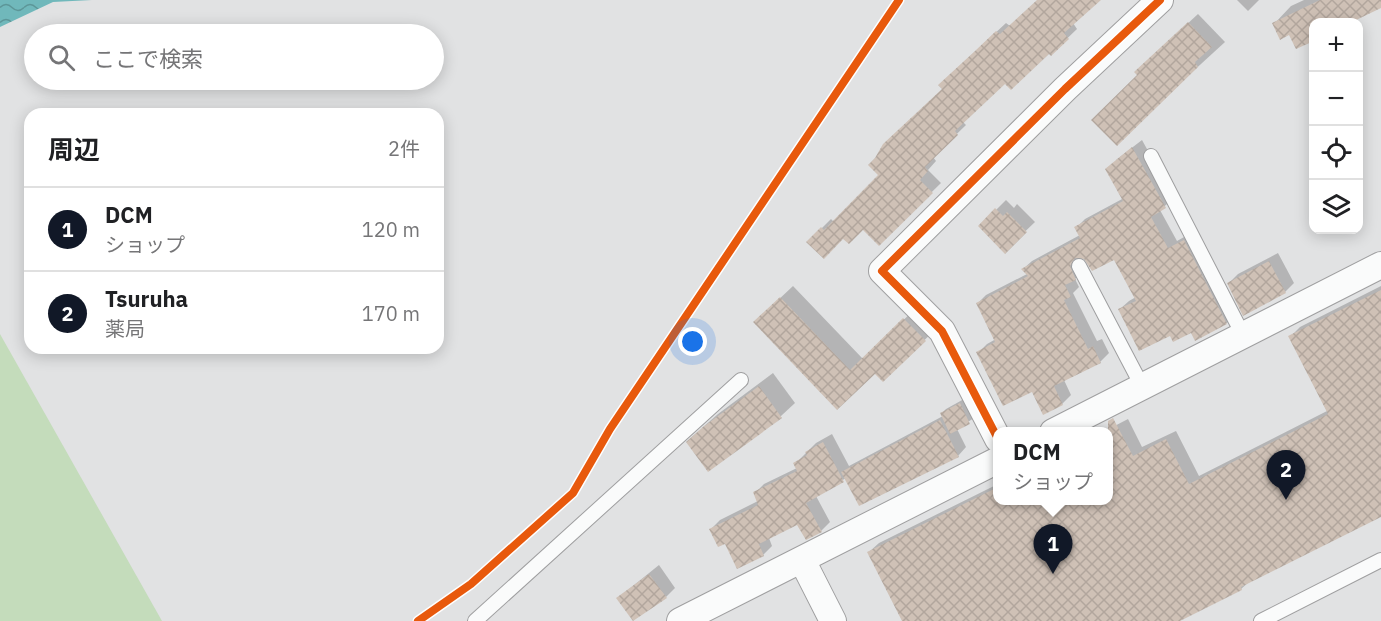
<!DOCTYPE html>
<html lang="ja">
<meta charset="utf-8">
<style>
body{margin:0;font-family:"IBM Plex Sans","Noto Sans JP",sans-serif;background:#f6f6f6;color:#202124}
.controls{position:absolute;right:18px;top:18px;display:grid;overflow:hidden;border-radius:12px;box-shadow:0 3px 15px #0003}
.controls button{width:54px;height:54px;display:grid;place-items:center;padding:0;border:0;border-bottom:2px solid #e0e0e0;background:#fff;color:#202124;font:30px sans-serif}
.you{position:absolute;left:693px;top:342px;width:21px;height:21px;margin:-15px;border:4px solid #fff;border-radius:50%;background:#1a73e8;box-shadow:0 0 0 9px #1a73e833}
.badge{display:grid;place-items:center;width:39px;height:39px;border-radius:50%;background:#111827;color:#fff;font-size:20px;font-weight:700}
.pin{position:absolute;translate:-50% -50px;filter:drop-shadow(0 2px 3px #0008)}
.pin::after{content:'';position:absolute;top:32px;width:21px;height:18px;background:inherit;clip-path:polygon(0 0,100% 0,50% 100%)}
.popup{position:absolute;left:993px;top:427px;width:120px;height:78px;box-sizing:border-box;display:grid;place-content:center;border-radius:12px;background:#fff;filter:drop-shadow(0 2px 4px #0005);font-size:20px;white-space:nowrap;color:#757577}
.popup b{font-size:22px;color:#202124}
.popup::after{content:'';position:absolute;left:50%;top:100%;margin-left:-12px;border:12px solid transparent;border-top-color:#fff}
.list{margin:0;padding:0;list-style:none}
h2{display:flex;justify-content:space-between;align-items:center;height:78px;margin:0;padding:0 24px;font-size:26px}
h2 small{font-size:20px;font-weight:400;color:#757577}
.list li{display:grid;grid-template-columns:39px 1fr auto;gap:18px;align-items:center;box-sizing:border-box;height:84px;padding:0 24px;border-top:2px solid #e0e0e0}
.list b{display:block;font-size:22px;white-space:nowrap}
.list p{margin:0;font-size:20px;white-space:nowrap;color:#757577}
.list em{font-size:20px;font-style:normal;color:#757577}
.icon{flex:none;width:33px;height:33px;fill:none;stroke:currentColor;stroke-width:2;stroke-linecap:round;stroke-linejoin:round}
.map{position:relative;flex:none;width:1381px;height:621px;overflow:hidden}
.search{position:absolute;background:#fff;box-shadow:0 3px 15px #0003;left:24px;top:24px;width:420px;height:66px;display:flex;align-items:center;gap:15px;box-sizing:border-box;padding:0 21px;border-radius:33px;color:#757577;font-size:22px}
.panel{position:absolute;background:#fff;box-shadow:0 3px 15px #0003;left:24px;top:108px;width:420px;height:246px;border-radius:18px}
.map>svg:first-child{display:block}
.grass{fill:#c4dcbb}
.water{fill:url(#water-waves)}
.shadow{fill:#0003}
.building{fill:url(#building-cross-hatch)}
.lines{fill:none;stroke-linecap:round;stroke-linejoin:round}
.lane-casing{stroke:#9f9fa0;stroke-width:16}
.street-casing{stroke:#9f9fa0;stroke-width:28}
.lane{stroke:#fafbfb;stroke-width:14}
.street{stroke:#fafbfb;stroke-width:26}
.cycleway-casing{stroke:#fff;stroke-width:11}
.cycleway{stroke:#e8590c;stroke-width:8}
</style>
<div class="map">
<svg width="1381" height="621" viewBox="0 0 1381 621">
<defs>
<pattern id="water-waves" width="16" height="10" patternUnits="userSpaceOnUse" patternTransform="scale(1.5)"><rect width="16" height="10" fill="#70b8bb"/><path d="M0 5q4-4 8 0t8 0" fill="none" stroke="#5c9698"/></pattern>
<pattern id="building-cross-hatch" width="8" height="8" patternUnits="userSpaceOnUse" patternTransform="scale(1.5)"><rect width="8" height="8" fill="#cfc1b6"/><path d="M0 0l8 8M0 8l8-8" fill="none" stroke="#b2a69d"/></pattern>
</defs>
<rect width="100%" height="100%" fill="#e1e2e3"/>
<path class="grass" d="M 0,334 L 162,621 L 0,621 Z"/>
<path class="water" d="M 0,0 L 92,0 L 53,2 L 0,27 Z"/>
<g class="shadow">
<path d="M 1039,0 L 1099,0 L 1073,23 L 1077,29 L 1051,54 L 1050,52 L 1006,81 L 963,122 L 966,125 L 933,157 L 936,161 L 928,170 L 941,183 L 879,244 L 863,228 L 843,237 L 808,242 L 831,219 L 834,222 L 880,175 L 943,89 L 949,76 L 1006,23 L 1010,26 Z"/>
<path d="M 1237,0 L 1259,0 L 1248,11 Z"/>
<path d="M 1304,0 L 1381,0 L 1381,7 L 1348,22 L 1314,22 L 1290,33 L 1274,24 L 1291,6 Z"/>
<path d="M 1198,14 L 1225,42 L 1142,118 L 1139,75 L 1145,63 Z"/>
<path d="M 1142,140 L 1174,198 L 1160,210 L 1177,241 L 1193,232 L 1235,314 L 1227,323 L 1170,334 L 1120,309 L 1129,301 L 1136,297 L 1114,258 L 1078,257 L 1084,270 L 1075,279 L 1079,287 L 1073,293 L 1097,341 L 1102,339 L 1109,353 L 1100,362 L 1064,380 L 1071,395 L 1062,404 L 1033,390 L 978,353 L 987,344 L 996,339 L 978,303 L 986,295 L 1027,274 L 1023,269 L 1032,261 L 1080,235 L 1076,228 L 1085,219 L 1124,198 L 1116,160 Z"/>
<path d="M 1006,200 L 1014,208 L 1017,204 L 1035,222 L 1005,251 L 980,226 Z"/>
<path d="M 1278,253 L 1294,283 L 1285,292 L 1228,284 L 1238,274 Z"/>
<path d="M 793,286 L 863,359 L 917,307 L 937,328 L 883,380 L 875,372 L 837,408 L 755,322 Z"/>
<path d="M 1381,286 L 1381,511 L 1249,582 L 1241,589 L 1177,621 L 903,621 L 869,552 L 879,543 L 998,484 L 998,500 L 1108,500 L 1108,432 L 1103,432 L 1128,419 L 1142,447 L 1176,431 L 1199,476 L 1327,411 L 1290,337 L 1300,327 Z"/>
<path d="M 773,373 L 795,403 L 781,416 L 709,470 L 702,428 L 718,414 Z"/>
<path d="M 964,399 L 974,418 L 957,429 L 966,447 L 958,456 L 846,478 L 816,496 L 830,522 L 821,531 L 798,523 L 769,538 L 772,546 L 763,555 L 738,567 L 726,542 L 711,529 L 720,520 L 758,501 L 755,493 L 764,484 L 797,468 L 795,464 L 816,443 L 832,434 L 849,466 L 943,416 L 942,413 L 946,409 Z"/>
<path d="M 659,565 L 675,588 L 666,597 L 618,598 Z"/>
</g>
<g class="building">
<path d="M 1037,0 L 1101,0 L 1064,33 L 1069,39 L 1051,56 L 1049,54 L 1011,90 L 1005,84 L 955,131 L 958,135 L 925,167 L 928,171 L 920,180 L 933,193 L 879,246 L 863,230 L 849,244 L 843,239 L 824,259 L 806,242 L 821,227 L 824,230 L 878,175 L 868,165 L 875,158 L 883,144 L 942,89 L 938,85 L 975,51 L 996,31 L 1000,34 Z"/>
<path d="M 1320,0 L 1381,0 L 1381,8 L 1352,22 L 1314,22 L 1314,41 L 1296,49 L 1289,35 L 1280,40 L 1272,23 Z"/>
<path d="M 1188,22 L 1212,47 L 1195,62 L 1198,67 L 1117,146 L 1091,120 L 1137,75 L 1134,72 Z"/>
<path d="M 1132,147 L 1166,208 L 1151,217 L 1168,248 L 1184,240 L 1227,324 L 1195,341 L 1191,333 L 1173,342 L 1170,336 L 1139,351 L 1118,309 L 1136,301 L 1114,260 L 1092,271 L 1084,259 L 1075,258 L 1070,266 L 1076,280 L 1065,285 L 1071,297 L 1064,300 L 1088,349 L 1093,346 L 1101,363 L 1054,386 L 1063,405 L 1043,415 L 1032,392 L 1003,406 L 976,352 L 995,342 L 976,303 L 1028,276 L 1021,269 L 1080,238 L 1074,227 L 1123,201 L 1105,169 Z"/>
<path d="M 995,208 L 1003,216 L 1007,212 L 1027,232 L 1005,254 L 978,226 Z"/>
<path d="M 1269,261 L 1286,293 L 1243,316 L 1227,283 Z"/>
<path d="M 1381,290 L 1381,517 L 1241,587 L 1242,590 L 1180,621 L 902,621 L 867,552 L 998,487 L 998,501 L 1108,501 L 1108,421 L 1113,418 L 1133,456 L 1166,439 L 1189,484 L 1328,414 L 1288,336 Z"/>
<path d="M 780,297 L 850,370 L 903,318 L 926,341 L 883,382 L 875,374 L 837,410 L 753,322 Z"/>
<path d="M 759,386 L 782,418 L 708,472 L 686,442 L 703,427 Z"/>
<path d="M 960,403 L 970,424 L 950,434 L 940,413 Z"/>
<path d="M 940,420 L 959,457 L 859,506 L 841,472 Z"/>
<path d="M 823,442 L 844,482 L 806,503 L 822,532 L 806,540 L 797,525 L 759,544 L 764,556 L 737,569 L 725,544 L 718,547 L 709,529 L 758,505 L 753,492 L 797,471 L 793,463 L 807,455 L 805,452 Z"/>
<path d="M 649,574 L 667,598 L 633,621 L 616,598 Z"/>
</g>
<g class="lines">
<g class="lane-casing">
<g id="lane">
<path d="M 1151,156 L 1243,335"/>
<path d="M 1079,266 L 1142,386"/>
<path d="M 475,621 L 741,380"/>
<path d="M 1261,621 L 1381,560"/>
</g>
</g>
<g class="street-casing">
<g id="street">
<path d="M 1053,432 L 1381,265"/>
<path d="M 998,439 L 942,331 L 882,271 L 1065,89 L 1160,0"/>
<path d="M 802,560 L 833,621"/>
<path d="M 680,621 L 998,460"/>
</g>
</g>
<use href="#lane" class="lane"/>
<use href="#street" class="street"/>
<g class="cycleway-casing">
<g id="cycleway">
<path d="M 998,439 L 942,331 L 882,271 L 1065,89 L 1160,0"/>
<path d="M 418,621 L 471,584 L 573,493 L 610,429 L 899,0"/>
</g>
</g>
<use href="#cycleway" class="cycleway"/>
</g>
</svg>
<div class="controls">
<button>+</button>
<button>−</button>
<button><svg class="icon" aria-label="locate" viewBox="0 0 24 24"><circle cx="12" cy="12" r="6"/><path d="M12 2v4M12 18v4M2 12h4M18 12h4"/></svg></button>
<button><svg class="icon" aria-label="layers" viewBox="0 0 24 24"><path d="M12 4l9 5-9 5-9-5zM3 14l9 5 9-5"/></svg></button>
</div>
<div class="you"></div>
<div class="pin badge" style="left:1053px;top:574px">1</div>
<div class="popup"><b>DCM</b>ショップ</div>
<div class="pin badge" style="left:1286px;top:500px">2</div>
<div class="search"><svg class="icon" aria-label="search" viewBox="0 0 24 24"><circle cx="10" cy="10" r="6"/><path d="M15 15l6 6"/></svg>ここで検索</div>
<section class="panel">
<h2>周辺<small>2件</small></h2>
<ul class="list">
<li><span class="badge">1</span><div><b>DCM</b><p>ショップ</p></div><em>120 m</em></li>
<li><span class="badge">2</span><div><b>Tsuruha</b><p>薬局</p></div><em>170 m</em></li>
</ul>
</section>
</div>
